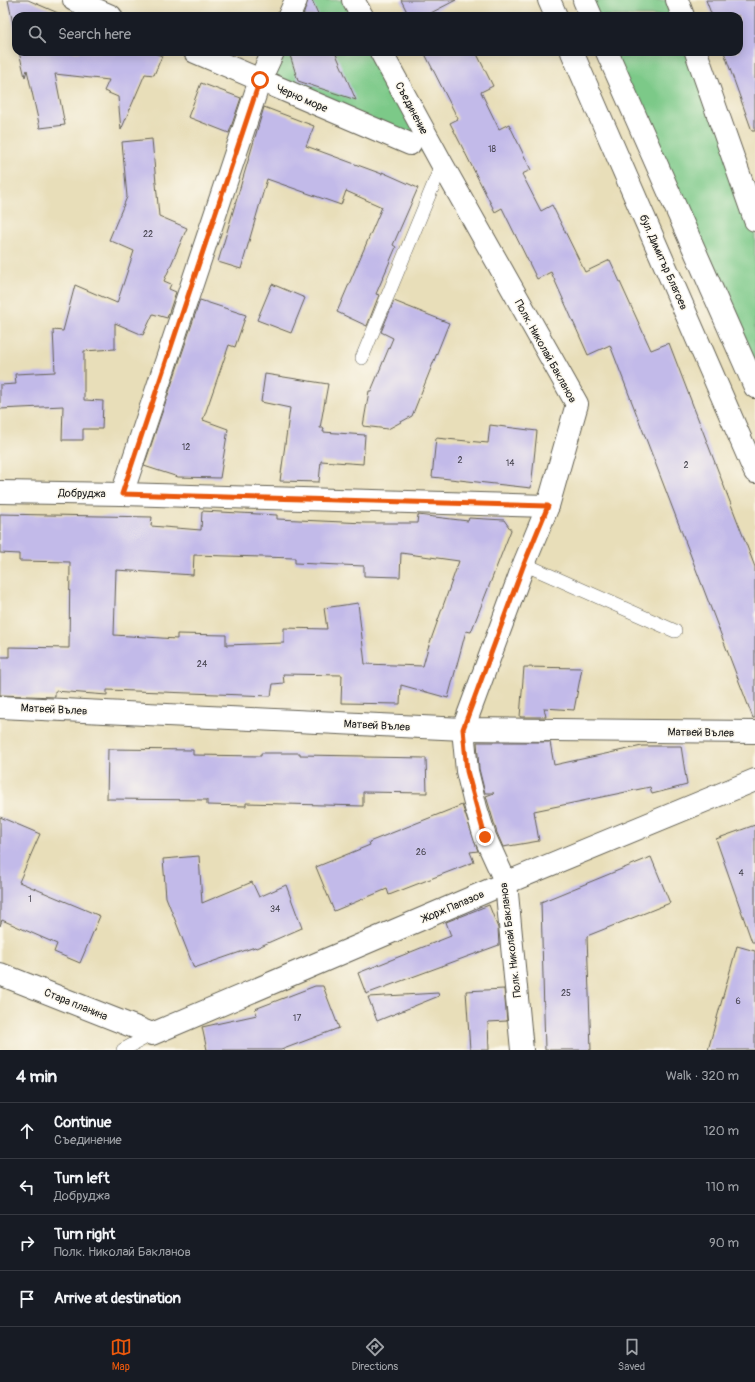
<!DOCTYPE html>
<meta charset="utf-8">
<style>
body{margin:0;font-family:Pangolin,sans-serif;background:#20242c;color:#f1f3f6}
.stop{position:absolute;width:12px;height:12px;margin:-9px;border:3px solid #ea580c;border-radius:50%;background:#fff}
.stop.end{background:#ea580c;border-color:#fff;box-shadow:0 1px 4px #0008}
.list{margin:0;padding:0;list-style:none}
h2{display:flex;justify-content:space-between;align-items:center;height:52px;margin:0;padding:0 16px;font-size:17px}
h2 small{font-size:13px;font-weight:400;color:#9ea1a6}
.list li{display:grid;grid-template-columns:26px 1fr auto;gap:12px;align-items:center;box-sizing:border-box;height:56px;padding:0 16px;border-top:1px solid #363941}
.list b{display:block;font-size:15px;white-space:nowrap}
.list p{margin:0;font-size:13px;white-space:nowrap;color:#9ea1a6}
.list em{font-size:13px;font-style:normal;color:#9ea1a6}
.icon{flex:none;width:22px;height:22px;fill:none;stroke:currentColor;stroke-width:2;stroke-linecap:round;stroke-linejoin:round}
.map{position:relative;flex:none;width:755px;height:1050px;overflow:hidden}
.search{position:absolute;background:#171b24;box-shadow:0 2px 10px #0003;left:12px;right:12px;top:12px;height:44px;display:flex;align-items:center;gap:10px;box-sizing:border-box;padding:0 14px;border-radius:12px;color:#9ea1a6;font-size:15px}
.sheet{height:276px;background:#171b24}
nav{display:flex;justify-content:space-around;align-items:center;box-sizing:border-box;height:56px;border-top:1px solid #363941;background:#171b24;font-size:11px;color:#9ea1a6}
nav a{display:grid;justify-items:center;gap:2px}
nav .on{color:#ea580c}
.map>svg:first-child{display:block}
.green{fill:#7bc988;stroke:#4c7252}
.building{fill:#c2bae9;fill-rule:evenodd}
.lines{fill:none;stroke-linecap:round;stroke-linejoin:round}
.lane-casing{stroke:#636053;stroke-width:14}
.street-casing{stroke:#636053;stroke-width:24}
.secondary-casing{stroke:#636053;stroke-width:24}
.lane{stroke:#fff;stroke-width:13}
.street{stroke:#fff;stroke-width:22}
.secondary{stroke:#fff;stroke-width:22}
.route{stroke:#ea580c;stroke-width:5}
.labels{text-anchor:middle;stroke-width:3;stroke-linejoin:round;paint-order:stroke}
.number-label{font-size:9px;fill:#46444f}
.street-label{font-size:11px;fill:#1c1c1c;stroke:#fbf7ec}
</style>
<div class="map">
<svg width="755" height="1050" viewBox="0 0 755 1050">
<rect width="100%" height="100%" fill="#fbf7ec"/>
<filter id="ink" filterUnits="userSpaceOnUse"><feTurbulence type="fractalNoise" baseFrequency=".025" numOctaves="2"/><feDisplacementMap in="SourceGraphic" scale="8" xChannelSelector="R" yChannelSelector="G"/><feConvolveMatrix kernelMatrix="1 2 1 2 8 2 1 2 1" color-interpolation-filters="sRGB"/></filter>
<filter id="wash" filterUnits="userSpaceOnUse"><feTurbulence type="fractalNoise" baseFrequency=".012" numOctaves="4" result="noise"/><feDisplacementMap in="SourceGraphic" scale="16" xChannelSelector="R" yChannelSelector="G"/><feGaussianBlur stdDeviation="0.9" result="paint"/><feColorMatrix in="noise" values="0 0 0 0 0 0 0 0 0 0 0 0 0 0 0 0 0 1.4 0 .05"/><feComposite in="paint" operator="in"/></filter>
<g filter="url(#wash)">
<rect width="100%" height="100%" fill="#e8deb9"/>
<g class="green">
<path d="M 296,0 L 353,0 L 362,16 L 289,16 Z"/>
<path d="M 584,0 L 677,0 L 683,16 L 591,16 Z"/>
<path d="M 273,52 L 381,52 L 442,164 L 410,144 L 260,80 Z"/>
<path d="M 607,52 L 696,52 L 755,220 L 755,387 Z"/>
</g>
<g id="blocks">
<g class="building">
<path d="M 8,0 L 28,0 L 65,16 L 16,16 L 16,38 Z"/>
<path d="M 308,0 L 312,0 L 319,16 L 303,16 Z"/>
<path d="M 401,0 L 456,0 L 425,16 L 409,16 Z"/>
<path d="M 706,0 L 755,0 L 755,131 L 752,131 L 724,52 L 739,52 L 739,16 L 712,16 Z"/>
<path d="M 19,52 L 152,52 L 162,56 L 154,75 L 145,74 L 121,130 L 118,97 L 104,91 L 109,80 L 55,74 L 65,125 L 40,128 L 27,70 L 25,77 Z"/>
<path d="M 289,52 L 335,52 L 356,100 L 298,81 Z"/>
<path d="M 424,52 L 476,52 L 493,86 L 481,92 L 499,129 L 509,124 L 531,170 L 522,174 L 541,211 L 552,205 L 585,272 L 610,260 L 651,350 L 669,343 L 755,567 L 755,718 L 753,718 L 610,345 L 588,355 L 551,272 L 537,279 L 502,208 L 495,212 L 450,123 L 458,119 Z"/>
<path d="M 201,83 L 241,98 L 229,133 L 188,117 Z"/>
<path d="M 264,107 L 314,126 L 306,146 L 382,174 L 382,172 L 418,188 L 393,245 L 396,247 L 376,294 L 379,295 L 367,326 L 337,312 L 382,207 L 346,191 L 341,205 L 267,179 L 241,269 L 218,262 Z"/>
<path d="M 152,139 L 159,216 L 187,228 L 164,281 L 171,284 L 169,289 L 176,292 L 167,318 L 153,314 L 143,335 L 115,323 L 115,349 L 84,351 L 84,400 L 103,401 L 102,429 L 83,429 L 83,440 L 62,440 L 63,406 L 0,409 L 0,385 L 16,384 L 15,374 L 55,372 L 53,330 L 63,331 L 75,285 L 117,303 L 134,251 L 109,240 L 127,197 L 122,142 Z"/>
<path d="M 272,284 L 305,298 L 291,333 L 257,320 Z"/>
<path d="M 200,300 L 246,315 L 235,347 L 229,345 L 203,420 L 228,429 L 220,478 L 178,477 L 144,466 Z"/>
<path d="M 394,301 L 449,323 L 412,416 L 388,429 L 363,426 L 369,391 L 371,391 L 393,338 L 381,332 Z"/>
<path d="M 265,374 L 328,384 L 320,428 L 324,428 L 323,432 L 365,435 L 363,464 L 321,461 L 319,482 L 280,481 L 290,408 L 261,402 Z"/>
<path d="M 490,425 L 537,431 L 531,488 L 432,477 L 436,438 L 488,443 Z"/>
<path d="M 202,511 L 277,515 L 277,519 L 365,523 L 417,523 L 418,515 L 468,521 L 469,518 L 504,520 L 511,530 L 471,632 L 466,631 L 448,698 L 401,685 L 400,704 L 341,703 L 342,675 L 283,674 L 284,683 L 273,684 L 271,696 L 107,690 L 107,695 L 55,691 L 55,697 L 0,695 L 0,657 L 9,657 L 9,647 L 69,648 L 70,562 L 19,561 L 19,554 L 0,553 L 0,514 L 152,517 L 151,526 L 201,530 ZM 401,553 L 459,561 L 428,648 L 423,666 L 365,664 L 358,603 L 324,608 L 327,629 L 284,628 L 284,643 L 226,645 L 226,635 L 177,634 L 177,639 L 114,635 L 116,570 L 193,575 L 194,555 L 295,558 L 295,563 L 364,566 L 364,576 L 400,577 Z"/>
<path d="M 524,667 L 582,668 L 574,710 L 544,708 L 546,717 L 520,717 Z"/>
<path d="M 477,742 L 550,742 L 554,765 L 642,746 L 681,746 L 687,785 L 652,794 L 650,787 L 534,811 L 539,841 L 503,847 L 497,833 L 486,796 L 494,793 L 485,793 L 479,769 Z"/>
<path d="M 108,749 L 193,750 L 193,755 L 261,756 L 261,753 L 300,753 L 300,755 L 364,756 L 364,757 L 426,758 L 427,793 L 363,792 L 363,806 L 246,803 L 246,806 L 207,805 L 207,800 L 107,799 Z"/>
<path d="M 462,805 L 478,851 L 470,852 L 474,862 L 389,895 L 387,889 L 334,911 L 316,867 L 370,845 L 369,842 Z"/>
<path d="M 0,817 L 40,834 L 19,882 L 100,916 L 80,963 L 54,952 L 57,944 L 2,920 L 0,926 Z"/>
<path d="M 755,825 L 755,942 L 752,942 L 716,839 Z"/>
<path d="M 199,856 L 202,903 L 252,882 L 259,897 L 286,885 L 302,928 L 256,948 L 255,947 L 194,968 L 166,897 L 163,859 Z"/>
<path d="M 651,857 L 670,903 L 587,936 L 591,1050 L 545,1050 L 541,902 Z"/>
<path d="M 489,905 L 498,928 L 499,945 L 366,994 L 358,973 L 451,936 L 446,922 Z"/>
<path d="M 737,946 L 755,951 L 755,1050 L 708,1050 Z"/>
<path d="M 315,986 L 323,986 L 339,1028 L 281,1050 L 207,1050 L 202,1027 L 257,1015 L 255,1009 Z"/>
<path d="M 504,989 L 507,1021 L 488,1022 L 489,1050 L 470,1050 L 466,991 Z"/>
<path d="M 438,993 L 439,996 L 377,1021 L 368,997 Z"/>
</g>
</g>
</g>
<g filter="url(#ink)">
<use href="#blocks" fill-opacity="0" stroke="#636053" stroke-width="1"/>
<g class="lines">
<g class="lane-casing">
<g id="lane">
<path d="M 362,358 L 442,164"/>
<path d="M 524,564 L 675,631"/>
<path d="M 123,1050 L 152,1034"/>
</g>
</g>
<g class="street-casing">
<g id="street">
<path d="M 74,0 L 111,16"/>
<path d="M 353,0 L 362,16"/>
<path d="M 677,0 L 683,16"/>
<path d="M 289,16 L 296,0"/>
<path d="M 195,52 L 410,144"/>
<path d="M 381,52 L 442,164 L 577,404 L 548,506 L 524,564 L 463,729 L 467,771 L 476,808 L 485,837 L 506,883 L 522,1050"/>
<path d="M 696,52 L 755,220"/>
<path d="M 0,492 L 122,494 L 548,506"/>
<path d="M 122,494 L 260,80 L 273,52"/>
<path d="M 0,707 L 463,729 L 755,732"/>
<path d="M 0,974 L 152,1034 L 506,883 L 755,780"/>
</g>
</g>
<g class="secondary-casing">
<g id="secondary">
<path d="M 549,0 L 556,16"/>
<path d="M 584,0 L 591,16"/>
<path d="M 572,52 L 755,472"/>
<path d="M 607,52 L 755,387"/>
</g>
</g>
<use href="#lane" class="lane"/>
<use href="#street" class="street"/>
<use href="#secondary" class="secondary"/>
</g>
</g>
<g class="lines" filter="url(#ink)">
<path class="route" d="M 260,80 L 122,494 L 548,506 L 524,564 L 463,729 L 467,771 L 485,837"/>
</g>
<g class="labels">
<g class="number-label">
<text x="492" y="152">18</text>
<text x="148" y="237">22</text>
<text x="186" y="450">12</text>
<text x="460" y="463">2</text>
<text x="510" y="466">14</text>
<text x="686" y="468">2</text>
<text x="202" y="667">24</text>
<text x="421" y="855">26</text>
<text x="741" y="876">4</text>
<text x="30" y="902">1</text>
<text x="275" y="912">34</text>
<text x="566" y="996">25</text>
<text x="738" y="1004">6</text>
<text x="297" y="1021">17</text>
</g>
<g class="street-label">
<text transform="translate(302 98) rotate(23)" y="4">Черно море</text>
<text transform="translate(412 108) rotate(62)" y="4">Съединение</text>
<text transform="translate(664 262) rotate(66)" y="4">бул. Димитър Благоев</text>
<text transform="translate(546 351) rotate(61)" y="4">Полк. Николай Бакланов</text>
<text transform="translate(82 493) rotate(1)" y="4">Добруджа</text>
<text transform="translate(54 709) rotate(3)" y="4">Матвей Вълев</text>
<text transform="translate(377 725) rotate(3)" y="4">Матвей Вълев</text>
<text transform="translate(701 732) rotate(1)" y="4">Матвей Вълев</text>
<text transform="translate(453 906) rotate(-23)" y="4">Жорж Папазов</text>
<text transform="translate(510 940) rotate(-97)" y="4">Полк. Николай Бакланов</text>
<text transform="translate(76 1004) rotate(22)" y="4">Стара планина</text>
</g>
</g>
</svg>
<div class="stop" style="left:260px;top:80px"></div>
<div class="stop end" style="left:485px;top:837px"></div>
<div class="search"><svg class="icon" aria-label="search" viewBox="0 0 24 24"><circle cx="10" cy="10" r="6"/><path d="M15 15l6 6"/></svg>Search here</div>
</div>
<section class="sheet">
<h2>4 min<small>Walk · 320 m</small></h2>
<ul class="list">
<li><svg class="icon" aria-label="ahead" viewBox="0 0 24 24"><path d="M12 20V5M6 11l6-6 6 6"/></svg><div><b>Continue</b><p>Съединение</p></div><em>120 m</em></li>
<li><svg class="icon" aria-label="left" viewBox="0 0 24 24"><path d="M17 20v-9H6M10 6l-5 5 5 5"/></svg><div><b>Turn left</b><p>Добруджа</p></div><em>110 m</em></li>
<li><svg class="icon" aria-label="right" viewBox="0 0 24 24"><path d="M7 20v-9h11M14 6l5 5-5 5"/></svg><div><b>Turn right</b><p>Полк. Николай Бакланов</p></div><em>90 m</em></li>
<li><svg class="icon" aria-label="arrive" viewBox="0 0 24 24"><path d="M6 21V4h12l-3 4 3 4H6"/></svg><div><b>Arrive at destination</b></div></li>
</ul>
</section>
<nav>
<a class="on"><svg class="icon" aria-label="map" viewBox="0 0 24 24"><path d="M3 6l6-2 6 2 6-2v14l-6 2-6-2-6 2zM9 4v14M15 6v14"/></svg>Map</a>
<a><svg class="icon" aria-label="directions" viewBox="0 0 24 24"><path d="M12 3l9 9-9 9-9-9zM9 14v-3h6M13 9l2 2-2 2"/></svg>Directions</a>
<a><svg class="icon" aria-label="saved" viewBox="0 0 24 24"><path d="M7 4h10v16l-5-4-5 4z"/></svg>Saved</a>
</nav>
